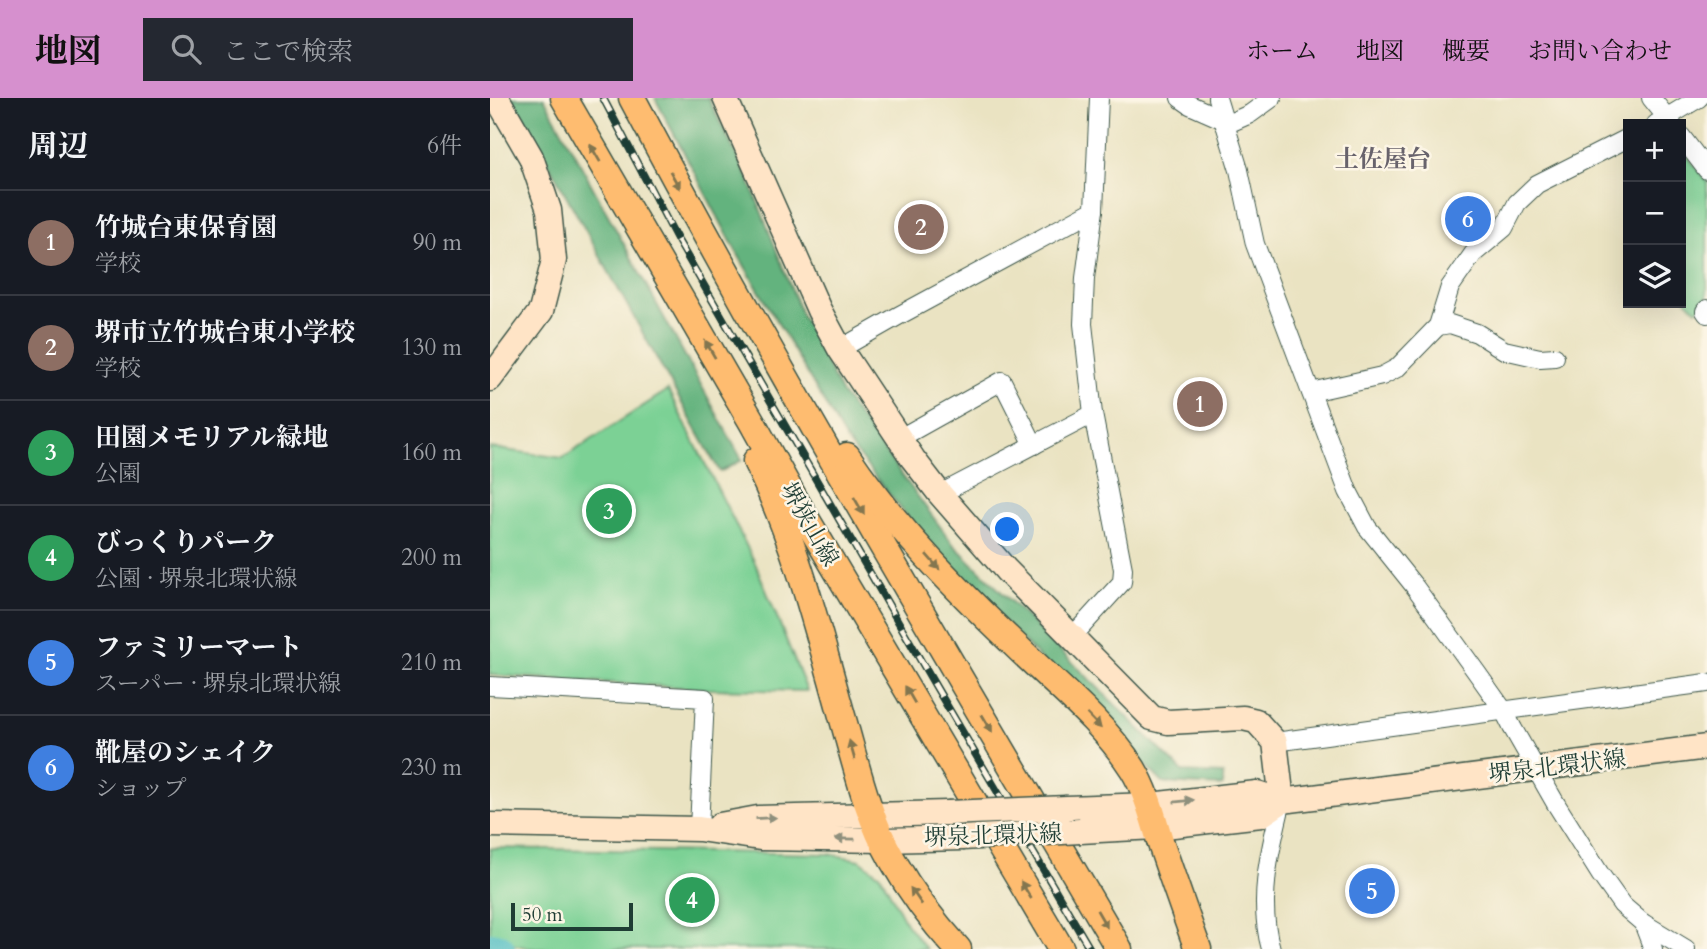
<!DOCTYPE html>
<html lang="ja">
<meta charset="utf-8">
<style>
body{margin:0;font-family:Cardo,"Noto Serif JP",serif;background:#242831;color:#f1f3f6}
.controls{position:absolute;right:21px;top:21px;display:grid;overflow:hidden;border-radius:0px;box-shadow:0 7px 28px #0002}
.controls button{width:63px;height:63px;display:grid;place-items:center;padding:0;border:0;border-bottom:2px solid #363941;background:#171b24;color:#f1f3f6;font:35px sans-serif}
.scale{position:absolute;left:21px;bottom:18px;width:122px;box-sizing:border-box;padding-left:7px;border:4px solid #1f3d34;border-top:0;font-size:19px;line-height:24px;white-space:nowrap;color:#1f3d34;-webkit-text-stroke:5px #fcf5e5;paint-order:stroke}
.you{position:absolute;left:518px;top:432px;width:24px;height:24px;margin:-18px;border:5px solid #fff;border-radius:50%;background:#1a73e8;box-shadow:0 0 0 10px #1a73e833}
.badge{display:grid;place-items:center;width:46px;height:46px;border-radius:50%;background:#d690ce;color:#fff;font-size:23px;font-weight:700}
.pin{position:absolute;translate:-50% -50%;border:4px solid #fff;box-shadow:0 2px 7px #0006}
.list{margin:0;padding:0;list-style:none}
h2{display:flex;justify-content:space-between;align-items:center;height:91px;margin:0;padding:0 28px;font-size:30px}
h2 small{font-size:23px;font-weight:400;color:#9ea1a6}
.list li{display:grid;grid-template-columns:46px 1fr auto;gap:21px;align-items:center;box-sizing:border-box;height:105px;padding:0 28px;border-top:2px solid #363941}
.list b{display:block;font-size:26px;white-space:nowrap}
.list p{margin:0;font-size:23px;white-space:nowrap;color:#9ea1a6}
.list em{font-size:23px;font-style:normal;color:#9ea1a6}
.icon{flex:none;width:38px;height:38px;fill:none;stroke:currentColor;stroke-width:2;stroke-linecap:round;stroke-linejoin:round}
.map{position:relative;flex:none;width:1217px;height:851px;overflow:hidden}
header{display:flex;align-items:center;gap:42px;box-sizing:border-box;height:98px;padding:0 35px;background:#d690ce;color:#111}
header strong{font-size:33px}
nav{display:flex;gap:38px;margin-inline-start:auto;font-size:24px}
.search{width:490px;height:63px;background:#242831;display:flex;align-items:center;gap:18px;box-sizing:border-box;padding:0 24px;border-radius:0px;color:#9ea1a6;font-size:26px}
main{display:flex}
aside{flex:1;background:#171b24}
.map>svg:first-child{display:block}
.green{fill:#7bd195;stroke:#4d8764;stroke-width:2}
.forest{fill:#64b37e;stroke:#427859;stroke-width:2}
.lines{fill:none;stroke-linecap:round;stroke-linejoin:round}
.river{stroke:#4ebdc3;stroke-width:30}
.street-casing{stroke:#3d5649;stroke-width:20}
.secondary-casing{stroke:#3d5649;stroke-width:27}
.primary-casing{stroke:#3d5649;stroke-width:29}
.street{stroke:#fff;stroke-width:18}
.secondary{stroke:#ffe4c6;stroke-width:24}
.primary{stroke:#febc70;stroke-width:26}
.rail-casing{stroke:#1f3d34;stroke-width:8}
.rail{stroke:#fcf5e5;stroke-width:5;stroke-dasharray:16;stroke-linecap:butt}
.street-bridge-casing{stroke:#3d5649;stroke-width:20;stroke-linecap:butt}
.secondary-bridge-casing{stroke:#3d5649;stroke-width:27;stroke-linecap:butt}
.street-bridge{stroke:#fff;stroke-width:18}
.secondary-bridge{stroke:#ffe4c6;stroke-width:24}
.oneway{fill:#83764f}
.oneway2{fill:#8f907d}
.labels{text-anchor:middle;stroke-width:5;stroke-linejoin:round;paint-order:stroke}
.street-label{font-size:23px;fill:#1f3d34;stroke:#fcf5e5}
.neighbourhood-label{font-size:24px;font-weight:bold;fill:#68636c;stroke:#fcf5e5}
</style>
<header>
<strong>地図</strong>
<div class="search"><svg class="icon" aria-label="search" viewBox="0 0 24 24"><circle cx="10" cy="10" r="6"/><path d="M15 15l6 6"/></svg>ここで検索</div>
<nav><a>ホーム</a><a>地図</a><a>概要</a><a>お問い合わせ</a></nav>
</header>
<main>
<aside>
<h2>周辺<small>6件</small></h2>
<ul class="list">
<li><span class="badge" style="background:#8d6e63">1</span><div><b>竹城台東保育園</b><p>学校</p></div><em>90 m</em></li>
<li><span class="badge" style="background:#8d6e63">2</span><div><b>堺市立竹城台東小学校</b><p>学校</p></div><em>130 m</em></li>
<li><span class="badge" style="background:#2e9e5b">3</span><div><b>田園メモリアル緑地</b><p>公園</p></div><em>160 m</em></li>
<li><span class="badge" style="background:#2e9e5b">4</span><div><b>びっくりパーク</b><p>公園 · 堺泉北環状線</p></div><em>200 m</em></li>
<li><span class="badge" style="background:#3f7fe0">5</span><div><b>ファミリーマート</b><p>スーパー · 堺泉北環状線</p></div><em>210 m</em></li>
<li><span class="badge" style="background:#3f7fe0">6</span><div><b>靴屋のシェイク</b><p>ショップ</p></div><em>230 m</em></li>
</ul>
</aside>
<div class="map">
<svg width="1217" height="851" viewBox="0 0 1217 851">
<rect width="100%" height="100%" fill="#fcf5e5"/>
<filter id="ink" filterUnits="userSpaceOnUse"><feTurbulence type="fractalNoise" baseFrequency=".0143" numOctaves="2"/><feDisplacementMap in="SourceGraphic" scale="14" xChannelSelector="R" yChannelSelector="G"/><feConvolveMatrix kernelMatrix="1 2 1 2 8 2 1 2 1" color-interpolation-filters="sRGB"/></filter>
<filter id="wash" filterUnits="userSpaceOnUse"><feTurbulence type="fractalNoise" baseFrequency=".00686" numOctaves="4" result="noise"/><feDisplacementMap in="SourceGraphic" scale="28" xChannelSelector="R" yChannelSelector="G"/><feGaussianBlur stdDeviation="1.57" result="paint"/><feColorMatrix in="noise" values="0 0 0 0 0 0 0 0 0 0 0 0 0 0 0 0 0 1.4 0 .05"/><feComposite in="paint" operator="in"/></filter>
<g filter="url(#wash)">
<rect width="100%" height="100%" fill="#eae3c2"/>
<g class="green">
<path d="M 1191,50 L 1217,83 L 1217,203 L 1206,212 L 1191,196 Z"/>
<path d="M 178,292 L 265,465 L 317,593 L 219,591 L 0,577 L 0,350 L 73,360 Z"/>
<path d="M 0,750 L 339,756 L 370,762 L 391,778 L 416,825 L 436,851 L 45,851 L 0,842 Z"/>
</g>
<g class="forest">
<path d="M 22,0 L 54,0 L 252,362 L 230,374 Z"/>
<path d="M 165,0 L 218,0 L 259,82 L 312,218 L 352,296 L 463,446 L 693,674 L 733,676 L 733,688 L 673,685 L 448,457 L 356,342 L 246,153 Z"/>
</g>
<g class="lines">
<path class="river" d="M 0,849 L 10,851"/>
</g>
</g>
<g filter="url(#ink)">
<g class="lines">
<g class="street-casing">
<g id="street">
<path d="M 690,0 L 700,7 L 734,22"/>
<path d="M 727,0 L 749,72 L 765,146 L 858,393 L 877,429 L 925,489 L 987,575 L 1014,613 L 1022,629"/>
<path d="M 1161,0 L 1182,26"/>
<path d="M 1166,26 L 1209,0"/>
<path d="M 735,27 L 760,16 L 782,0"/>
<path d="M 1191,38 L 1217,72"/>
<path d="M 1217,211 L 1215,213 L 1217,216"/>
<path d="M 948,228 L 960,226 L 987,235 L 1014,252 L 1050,260 L 1065,259"/>
<path d="M 350,251 L 408,218 L 604,112"/>
<path d="M 821,294 L 892,278 L 907,270 L 948,228 L 960,189 L 983,156 L 1014,130 L 1027,105 L 1047,86 L 1138,40"/>
<path d="M 410,340 L 512,283 L 544,347"/>
<path d="M 450,396 L 603,316"/>
<path d="M 582,539 L 632,484 L 633,471 L 603,316 L 593,226 L 595,180 L 604,112 L 609,0"/>
<path d="M 0,588 L 215,600 L 209,731"/>
<path d="M 785,644 C 929,623 1073,605 1217,585"/>
<path d="M 1066,706 L 1110,776 L 1132,807 L 1153,825 L 1196,851"/>
<path d="M 1153,825 L 1163,851"/>
<path d="M 781,851 C 767,802 780,751 792,703"/>
</g>
</g>
<g class="secondary-casing">
<g id="secondary">
<path d="M 235,0 L 329,212 L 350,251 L 423,361 L 450,396 L 516,472 L 662,620 L 678,624 L 753,620 L 766,623 L 785,644 L 792,703"/>
<path d="M 0,281 L 51,213 L 64,162 L 59,112 L 41,59 L 7,0"/>
<path d="M 577,710 L 660,707 L 767,695 L 792,703 L 1217,649"/>
<path d="M 0,727 L 209,731 L 270,740 L 393,742 L 472,740"/>
<path d="M 230,727 L 268,720 L 458,715"/>
<path d="M 590,733 L 666,729 L 771,717 L 792,703"/>
</g>
</g>
<g class="primary-casing">
<g id="primary">
<path d="M 74,0 L 262,324 L 308,407 L 571,851"/>
<path d="M 142,0 C 295,289 464,569 629,851"/>
<path d="M 357,358 C 403,427 466,491 526,548 C 566,587 613,624 643,671 C 657,694 663,720 671,746 C 683,781 695,816 708,851"/>
<path d="M 266,363 C 307,445 329,537 354,625 C 367,671 378,719 402,761 C 420,793 443,824 468,851"/>
</g>
</g>
<use href="#street" class="street"/>
<use href="#secondary" class="secondary"/>
<use href="#primary" class="primary"/>
<g class="rail-casing">
<path id="rail" d="M 113,0 L 187,141 L 446,589 L 600,851"/>
</g>
<use href="#rail" class="rail"/>
<g class="street-bridge-casing">
<path id="street-bridge" d="M 1022,629 L 1066,706"/>
</g>
<g class="secondary-bridge-casing">
<g id="secondary-bridge">
<path d="M 458,715 L 577,710"/>
<path d="M 472,740 L 590,733"/>
</g>
</g>
<use href="#street-bridge" class="street-bridge"/>
<use href="#secondary-bridge" class="secondary-bridge"/>
</g>
<defs><path id="oneway-solid" d="M-6-.8H1V-3.2L6.5 0L1 3.2V.8H-6Z" transform="scale(1.75)"/></defs>
<g class="oneway">
<use href="#oneway-solid" transform="translate(105 55) rotate(-120)"/>
<use href="#oneway-solid" transform="translate(185 82) rotate(61)"/>
<use href="#oneway-solid" transform="translate(220 251) rotate(-120)"/>
<use href="#oneway-solid" transform="translate(369 408) rotate(60)"/>
<use href="#oneway-solid" transform="translate(443 464) rotate(49)"/>
<use href="#oneway-solid" transform="translate(420 597) rotate(-120)"/>
<use href="#oneway-solid" transform="translate(604 623) rotate(46)"/>
<use href="#oneway-solid" transform="translate(497 625) rotate(59)"/>
<use href="#oneway-solid" transform="translate(362 652) rotate(-106)"/>
<use href="#oneway-solid" transform="translate(536 792) rotate(-121)"/>
<use href="#oneway-solid" transform="translate(426 798) rotate(-125)"/>
<use href="#oneway-solid" transform="translate(612 821) rotate(60)"/>
</g>
<g class="oneway2">
<use href="#oneway-solid" transform="translate(694 703) rotate(-6)"/>
<use href="#oneway-solid" transform="translate(276 720) rotate(-3)"/>
<use href="#oneway-solid" transform="translate(355 741) rotate(-179)"/>
</g>
</g>
<g class="labels">
<g class="street-label">
<text transform="translate(320 426) rotate(60)" y="8">堺狭山線</text>
<text transform="translate(1067 668) rotate(-7)" y="8">堺泉北環状線</text>
<text transform="translate(503 737) rotate(-2)" y="8">堺泉北環状線</text>
</g>
<g class="neighbourhood-label">
<text x="893" y="69">土佐屋台</text>
</g>
</g>
</svg>
<div class="controls">
<button>+</button>
<button>−</button>
<button><svg class="icon" aria-label="layers" viewBox="0 0 24 24"><path d="M12 4l9 5-9 5-9-5zM3 14l9 5 9-5"/></svg></button>
</div>
<div class="scale">50 m</div>
<div class="you"></div>
<div class="pin badge" style="left:710px;top:306px;background:#8d6e63">1</div>
<div class="pin badge" style="left:431px;top:129px;background:#8d6e63">2</div>
<div class="pin badge" style="left:119px;top:413px;background:#2e9e5b">3</div>
<div class="pin badge" style="left:202px;top:802px;background:#2e9e5b">4</div>
<div class="pin badge" style="left:882px;top:793px;background:#3f7fe0">5</div>
<div class="pin badge" style="left:978px;top:121px;background:#3f7fe0">6</div>
</div>
</main>
